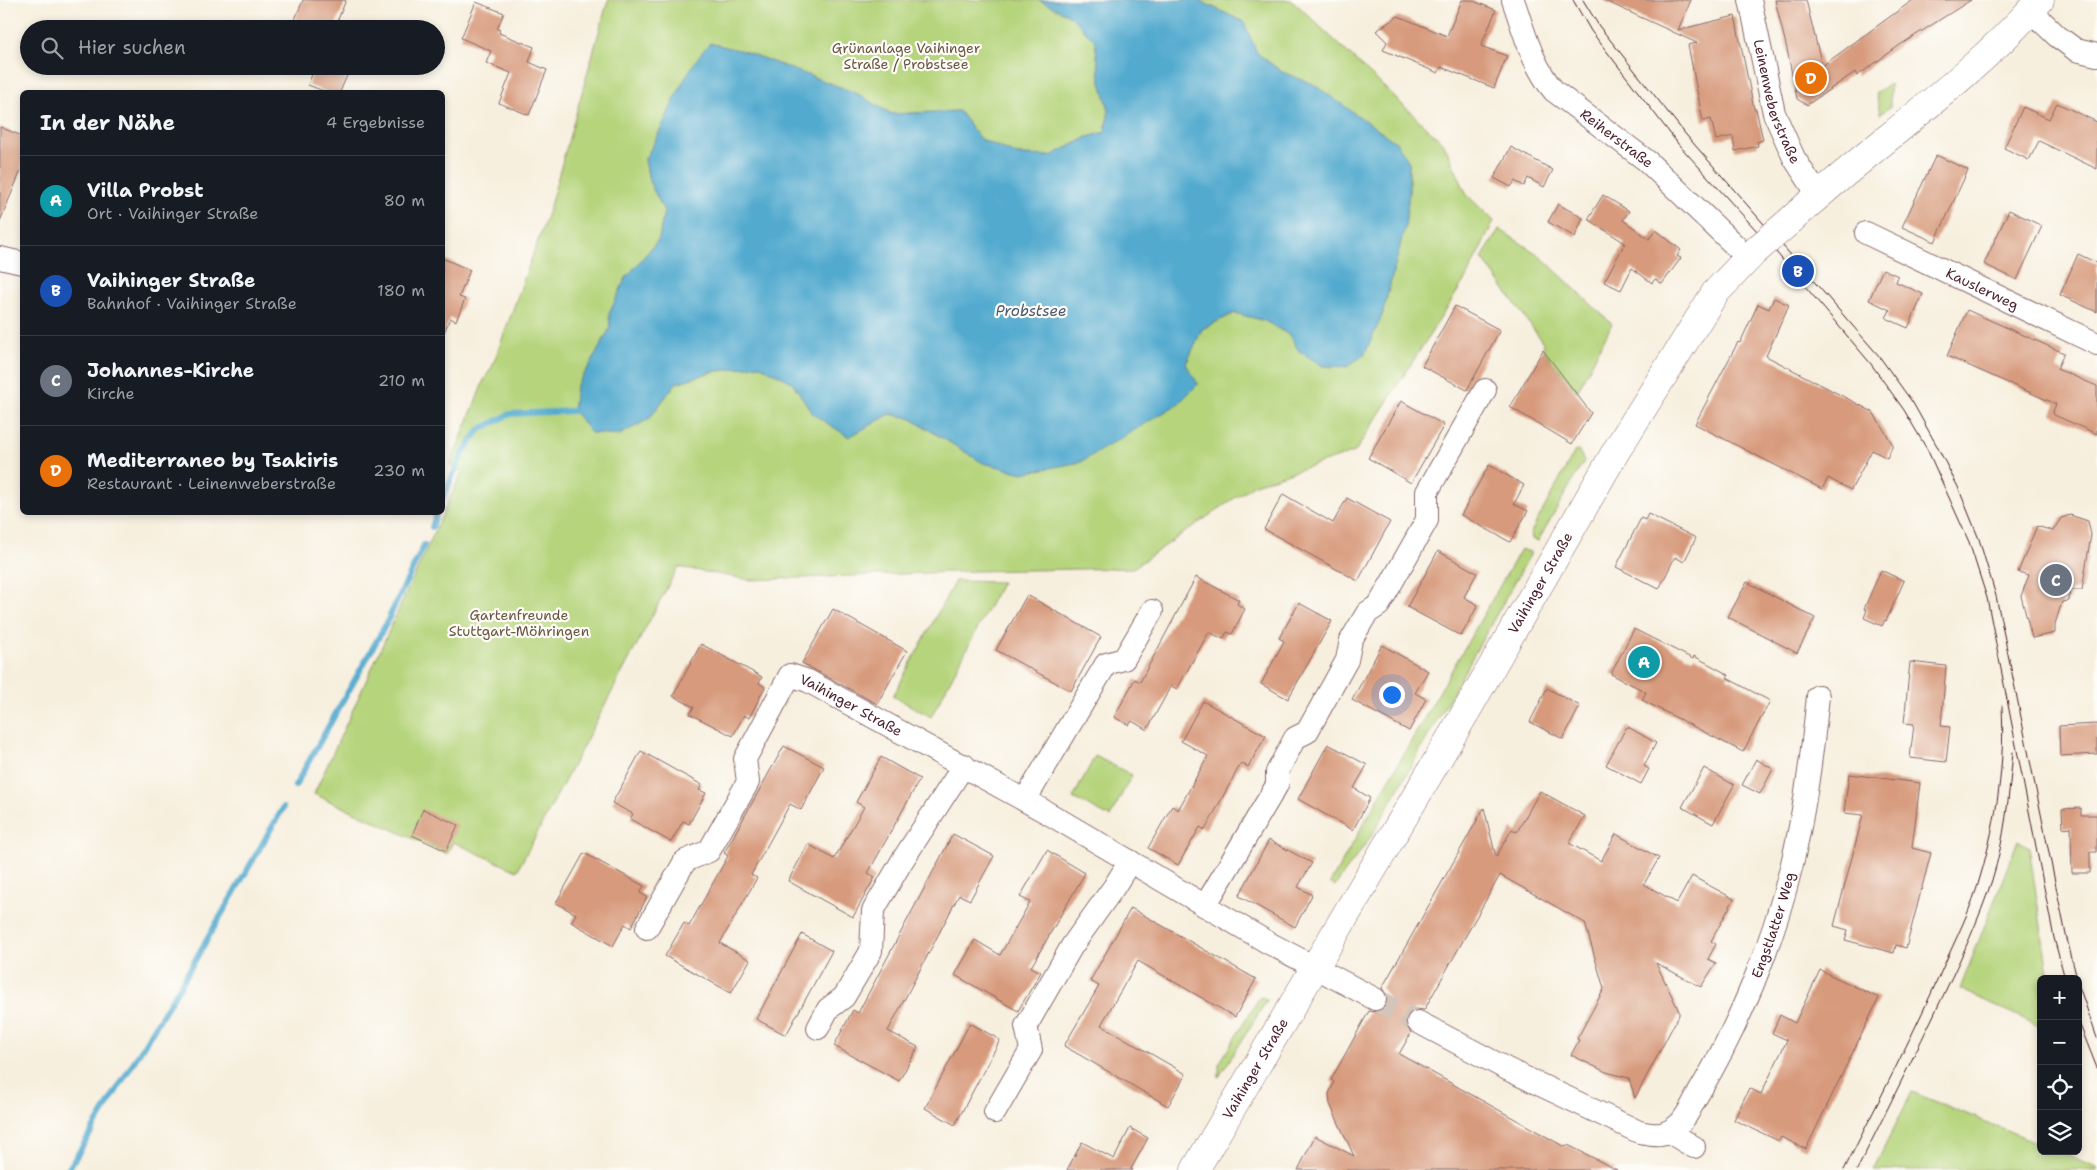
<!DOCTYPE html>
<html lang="de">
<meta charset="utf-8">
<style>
body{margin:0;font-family:"Shantell Sans",sans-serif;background:#242831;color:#f1f3f6}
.controls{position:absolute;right:15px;bottom:15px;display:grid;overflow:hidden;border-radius:8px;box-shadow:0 2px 8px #0003}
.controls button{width:45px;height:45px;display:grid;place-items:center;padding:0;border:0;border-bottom:1px solid #363941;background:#171b24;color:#f1f3f6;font:25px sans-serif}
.you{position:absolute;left:1391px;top:694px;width:18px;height:18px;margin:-12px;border:4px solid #fff;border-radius:50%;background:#1a73e8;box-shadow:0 0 0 8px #1a73e833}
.badge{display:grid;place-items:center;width:32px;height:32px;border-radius:50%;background:#d690ce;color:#fff;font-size:16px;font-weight:700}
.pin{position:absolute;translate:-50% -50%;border:2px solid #fff;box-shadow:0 1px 5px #0006}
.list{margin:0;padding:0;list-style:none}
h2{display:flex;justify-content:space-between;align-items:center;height:65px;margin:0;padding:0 20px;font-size:21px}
h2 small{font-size:16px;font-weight:400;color:#9ea1a6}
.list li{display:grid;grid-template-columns:32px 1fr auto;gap:15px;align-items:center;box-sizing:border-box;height:90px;padding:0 20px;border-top:1px solid #363941}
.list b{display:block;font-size:19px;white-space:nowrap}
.list p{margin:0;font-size:16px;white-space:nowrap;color:#9ea1a6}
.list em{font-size:16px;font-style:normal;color:#9ea1a6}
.icon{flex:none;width:28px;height:28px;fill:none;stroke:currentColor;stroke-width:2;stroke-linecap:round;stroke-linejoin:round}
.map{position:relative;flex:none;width:2097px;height:1170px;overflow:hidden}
.search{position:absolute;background:#171b24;box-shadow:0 2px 8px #0003;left:20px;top:20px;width:425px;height:55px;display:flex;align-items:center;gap:12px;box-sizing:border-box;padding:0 18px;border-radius:28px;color:#9ea1a6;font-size:19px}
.panel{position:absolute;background:#171b24;box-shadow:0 2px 8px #0003;left:20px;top:90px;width:425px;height:425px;border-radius:8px}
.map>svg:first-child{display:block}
.green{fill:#b5d47b;stroke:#807a53}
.water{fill:#52aacf;stroke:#4e647d}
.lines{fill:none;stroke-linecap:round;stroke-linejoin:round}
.stream{stroke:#52aacf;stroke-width:6}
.building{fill:#d79a7b}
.minor-tunnel{stroke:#d4c5ba;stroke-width:22;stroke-dasharray:22 11;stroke-linecap:butt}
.minor-casing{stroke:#87686a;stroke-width:24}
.major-casing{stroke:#87686a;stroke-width:29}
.minor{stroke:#fff;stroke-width:22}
.major{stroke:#fff;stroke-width:28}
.tram{stroke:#4a1f2b;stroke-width:1}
.major-bridge-casing{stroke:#87686a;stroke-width:29;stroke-linecap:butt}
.major-bridge{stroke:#fff;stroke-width:28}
.labels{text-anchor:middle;stroke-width:4.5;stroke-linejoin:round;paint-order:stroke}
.park-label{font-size:14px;fill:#6a5543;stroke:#fdfcf7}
.street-label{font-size:14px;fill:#4a1f2b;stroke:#fdfcf7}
.water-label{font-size:15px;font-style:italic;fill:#4d576d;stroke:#fdfcf7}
</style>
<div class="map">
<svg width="2097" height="1170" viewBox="0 0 2097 1170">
<rect width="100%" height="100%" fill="#fdfcf7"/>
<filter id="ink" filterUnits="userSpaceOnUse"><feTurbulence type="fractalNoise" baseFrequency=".02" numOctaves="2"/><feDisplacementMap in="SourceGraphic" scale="10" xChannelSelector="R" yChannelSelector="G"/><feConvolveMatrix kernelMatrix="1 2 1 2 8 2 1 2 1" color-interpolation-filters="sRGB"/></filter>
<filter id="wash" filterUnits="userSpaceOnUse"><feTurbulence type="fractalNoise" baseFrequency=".0096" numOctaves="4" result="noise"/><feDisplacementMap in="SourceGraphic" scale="20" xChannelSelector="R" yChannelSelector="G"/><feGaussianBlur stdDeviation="1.12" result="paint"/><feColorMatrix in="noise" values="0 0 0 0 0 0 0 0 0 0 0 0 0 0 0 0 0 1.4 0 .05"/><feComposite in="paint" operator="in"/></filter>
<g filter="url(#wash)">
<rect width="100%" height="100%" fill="#f7efde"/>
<g class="green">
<path d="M 608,0 L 1039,0 L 1069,15 L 1095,41 L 1100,78 L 1109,110 L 1105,132 L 1088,137 L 1051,156 L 1018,155 L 980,139 L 958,111 L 892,114 L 856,93 L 743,51 L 659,136 L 645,159 L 649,181 L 664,211 L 659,239 L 643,258 L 609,314 L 610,328 L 590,365 L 576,386 L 619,435 L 649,419 L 676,383 L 712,372 L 759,365 L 792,382 L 813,414 L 849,437 L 890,414 L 910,418 L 942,438 L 1133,430 L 1178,404 L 1186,364 L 1202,329 L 1235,313 L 1265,321 L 1289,335 L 1299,351 L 1405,227 L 1409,192 L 1409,162 L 1313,84 L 1282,72 L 1257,53 L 1244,22 L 1198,0 L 1292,0 L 1444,144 L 1467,195 L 1494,221 L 1466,278 L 1355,452 L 1255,484 L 1133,568 L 977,571 L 750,580 L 678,567 L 517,871 L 453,842 L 447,854 L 314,794 L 462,472 L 450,466 L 484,380 L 492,367 L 548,213 Z"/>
<path d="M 1890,84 L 1890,107 L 1880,114 L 1876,93 Z"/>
<path d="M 1499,229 L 1539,255 L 1612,324 L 1577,392 L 1543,350 L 1544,344 L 1482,258 Z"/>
<path d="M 1575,451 L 1579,451 L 1584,461 L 1538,541 L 1532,539 L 1531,532 Z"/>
<path d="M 1521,549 L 1530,552 L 1530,555 L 1373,834 L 1335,886 L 1330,883 Z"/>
<path d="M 955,581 L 1002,582 L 931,717 L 893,696 Z"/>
<path d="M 1095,756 L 1132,775 L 1110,817 L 1073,798 Z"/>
<path d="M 2018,840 L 2029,847 L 2049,979 L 2041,979 L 2041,1027 L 1960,989 Z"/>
<path d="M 1262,997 L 1267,1000 L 1219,1077 L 1219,1064 L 1259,998 Z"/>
<path d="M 1912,1092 L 2041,1144 L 2041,1151 L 2059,1151 L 2097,1167 L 2097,1170 L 1873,1170 Z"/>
</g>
<path class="water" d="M 1039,0 L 1198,0 L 1244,22 L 1257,53 L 1282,72 L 1313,84 L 1397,143 L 1409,162 L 1409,192 L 1405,227 L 1382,316 L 1364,355 L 1347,367 L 1323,366 L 1299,351 L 1289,335 L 1265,321 L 1235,313 L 1202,329 L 1186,364 L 1198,384 L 1178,404 L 1081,462 L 1023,473 L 983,463 L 910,418 L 890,414 L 849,437 L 813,414 L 792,382 L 759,365 L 712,372 L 676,383 L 649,419 L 619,435 L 591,433 L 573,411 L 576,386 L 590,365 L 610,328 L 609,314 L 625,279 L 659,239 L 664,211 L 649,181 L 645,159 C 668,121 679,76 710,43 L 743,51 L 856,93 L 891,114 L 959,111 L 980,139 L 1018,155 L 1051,156 L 1088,137 L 1105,132 L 1109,110 L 1100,78 L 1095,41 L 1069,15 Z"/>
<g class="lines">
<g class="stream">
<path d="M 442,500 L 462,455 L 479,430 L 510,414 L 573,411"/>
<path d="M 432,527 L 437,512"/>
<path d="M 295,786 L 385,626 L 424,545"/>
<path d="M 68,1170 L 183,981 L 283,808"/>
</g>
</g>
<g id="blocks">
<g class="building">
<path d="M 303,0 L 346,0 L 334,29 L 291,29 Z"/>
<path d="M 1462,0 L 1471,0 L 1496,10 L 1481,46 L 1507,56 L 1494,88 L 1441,67 L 1438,73 L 1383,50 L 1387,42 L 1376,31 L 1398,16 L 1447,36 Z"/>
<path d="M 1603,0 L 1691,0 L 1678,30 L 1735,16 L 1754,109 L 1756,109 L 1763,140 L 1757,142 L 1758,146 L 1735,151 L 1733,136 L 1716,140 L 1711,119 L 1703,121 L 1688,45 L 1697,43 Z"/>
<path d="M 1775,0 L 1806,0 L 1822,66 L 1913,0 L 1971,0 L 1900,45 L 1857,76 L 1855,72 L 1807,105 L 1797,99 L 1787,49 Z"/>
<path d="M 476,2 L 504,13 L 497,29 L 500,30 L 499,33 L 534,47 L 529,62 L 547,70 L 529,115 L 499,103 L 511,73 L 486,63 L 491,51 L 461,38 Z"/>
<path d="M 315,66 L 351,66 L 340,92 L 326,92 L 308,85 Z"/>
<path d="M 2057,103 L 2097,122 L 2097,169 L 2039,141 L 2029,160 L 2004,148 L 2023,107 L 2049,119 Z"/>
<path d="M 0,127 L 22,136 L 22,168 L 0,221 Z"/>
<path d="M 1511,147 L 1553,170 L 1544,187 L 1528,178 L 1524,186 L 1515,181 L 1511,187 L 1494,178 Z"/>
<path d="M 1936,155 L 1968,170 L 1935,242 L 1902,227 Z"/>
<path d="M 1603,195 L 1629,211 L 1623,220 L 1649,239 L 1656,230 L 1681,250 L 1677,256 L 1681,258 L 1662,284 L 1655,279 L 1652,283 L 1632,268 L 1621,290 L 1604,282 L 1625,243 L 1588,219 Z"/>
<path d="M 1558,204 L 1583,218 L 1575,237 L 1548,222 Z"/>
<path d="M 2009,210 L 2042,226 L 2017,280 L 1984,264 Z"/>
<path d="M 2078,254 L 2097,263 L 2097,312 L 2060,295 Z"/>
<path d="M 442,258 L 470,270 L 459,297 L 465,299 L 456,321 L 450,318 L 443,335 Z"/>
<path d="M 1883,269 L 1898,276 L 1896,282 L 1923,294 L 1908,328 L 1886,318 L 1890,310 L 1869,300 Z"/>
<path d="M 1774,298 L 1789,305 L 1766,356 L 1873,412 L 1893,445 L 1887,458 L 1872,450 L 1851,490 L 1828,478 L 1822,489 L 1695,424 L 1738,342 L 1740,343 L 1758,304 L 1769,309 Z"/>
<path d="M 1455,306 L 1500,330 L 1467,390 L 1422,366 Z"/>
<path d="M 1967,310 L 2064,353 L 2057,369 L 2097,386 L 2097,434 L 2052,414 L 2056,404 L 1947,356 Z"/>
<path d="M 1543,350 L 1591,413 L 1572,444 L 1510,407 Z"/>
<path d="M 1401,401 L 1444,425 L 1411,483 L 1368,458 Z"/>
<path d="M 1489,465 L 1524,485 L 1514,504 L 1528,511 L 1510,542 L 1461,515 Z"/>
<path d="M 1283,494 L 1333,523 L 1347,498 L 1390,522 L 1358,581 L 1264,529 Z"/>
<path d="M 1648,514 L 1696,538 L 1684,562 L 1675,557 L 1659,589 L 1616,567 L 1641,518 L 1645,520 Z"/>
<path d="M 2070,515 L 2088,521 L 2091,535 L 2082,590 L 2070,590 L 2069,601 L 2062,602 L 2055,624 L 2055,633 L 2032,638 L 2021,596 L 2029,575 L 2018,572 L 2037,526 L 2053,531 L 2061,518 Z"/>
<path d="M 1438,551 L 1477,573 L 1464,597 L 1478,605 L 1461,636 L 1407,607 Z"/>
<path d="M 1881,570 L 1904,581 L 1886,621 L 1885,620 L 1882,626 L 1864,618 L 1867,610 L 1864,609 Z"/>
<path d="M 1196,577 L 1239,600 L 1237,604 L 1245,609 L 1232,634 L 1227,632 L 1223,639 L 1209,632 L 1177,689 L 1171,686 L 1147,730 L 1132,721 L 1129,725 L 1114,717 L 1135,679 L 1140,682 Z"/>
<path d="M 1747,582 L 1815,618 L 1797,653 L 1728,617 Z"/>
<path d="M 1027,595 L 1101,637 L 1071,691 L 996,650 Z"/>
<path d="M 1299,603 L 1332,621 L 1288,699 L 1261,684 L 1284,641 L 1279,638 Z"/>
<path d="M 833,609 L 907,651 L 877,704 L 802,663 Z"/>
<path d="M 1634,629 L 1693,659 L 1694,656 L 1729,675 L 1727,678 L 1770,701 L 1743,752 L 1642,700 L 1646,692 L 1611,674 Z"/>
<path d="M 701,644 L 762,677 L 759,683 L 765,687 L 749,718 L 744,715 L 733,736 L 690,714 L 694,707 L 673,696 Z"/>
<path d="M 1382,645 L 1428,671 L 1415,693 L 1426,699 L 1409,731 L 1352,700 Z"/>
<path d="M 1910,662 L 1946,666 L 1941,726 L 1950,727 L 1946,762 L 1910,758 L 1914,724 L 1904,723 Z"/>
<path d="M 1547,688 L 1580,706 L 1563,739 L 1530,722 Z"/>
<path d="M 1203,701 L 1266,736 L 1248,767 L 1241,763 L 1205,830 L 1200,827 L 1178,865 L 1148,848 L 1172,806 L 1178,810 L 1208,756 L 1181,741 Z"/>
<path d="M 2097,724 L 2097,754 L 2060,756 L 2059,726 Z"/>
<path d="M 1628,727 L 1656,743 L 1644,766 L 1649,769 L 1641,784 L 1606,765 L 1626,728 Z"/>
<path d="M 1328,744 L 1367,765 L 1354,788 L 1370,798 L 1353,830 L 1298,799 Z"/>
<path d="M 784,746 L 824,767 L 801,810 L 790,804 L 751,875 L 757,878 L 720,943 L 750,960 L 731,993 L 665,956 L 684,923 L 689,926 L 728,856 L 724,853 Z"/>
<path d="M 641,751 L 702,785 L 699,790 L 706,793 L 689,824 L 683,821 L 671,842 L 630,819 L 633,814 L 612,803 Z"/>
<path d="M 881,757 L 920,779 L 868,873 L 875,877 L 853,917 L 788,881 L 808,844 L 834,859 L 864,807 L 856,802 Z"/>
<path d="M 1756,759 L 1773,769 L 1760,794 L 1742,785 Z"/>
<path d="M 1704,768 L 1734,785 L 1713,824 L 1682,807 Z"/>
<path d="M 1849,774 L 1920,783 L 1912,848 L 1931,853 L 1906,948 L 1896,945 L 1894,953 L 1845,940 L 1848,930 L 1834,926 L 1863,815 L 1844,813 Z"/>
<path d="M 1540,791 L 1585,816 L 1569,843 L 1601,861 L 1616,834 L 1659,858 L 1644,884 L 1677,903 L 1692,876 L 1734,899 L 1711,941 L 1716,944 L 1708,959 L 1716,963 L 1701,987 L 1656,963 L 1679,1011 L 1679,1015 L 1635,1098 L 1629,1078 L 1606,1072 L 1571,1055 L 1579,1040 L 1577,1039 L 1604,989 L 1585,923 L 1500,875 L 1424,1010 L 1417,1009 L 1411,1011 L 1407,1015 L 1405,1023 L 1411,1033 L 1399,1054 L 1563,1146 L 1568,1145 L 1617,1170 L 1298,1170 L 1315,1136 L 1354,1156 L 1330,1104 L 1329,1094 L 1334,1082 L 1331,1080 L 1369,1011 L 1376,1012 L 1382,1010 L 1386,1006 L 1388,998 L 1382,988 L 1484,808 L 1496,857 L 1512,829 L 1517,832 Z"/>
<path d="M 2081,808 L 2081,815 L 2097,815 L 2097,852 L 2090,852 L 2090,873 L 2072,873 L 2071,827 L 2063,828 L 2062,809 Z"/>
<path d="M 423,809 L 458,825 L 446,851 L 412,835 Z"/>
<path d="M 953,834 L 994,856 L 970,900 L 959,895 L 888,1031 L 918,1047 L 899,1081 L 834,1046 L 853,1010 L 858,1013 Z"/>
<path d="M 1269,840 L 1312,863 L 1298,887 L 1312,895 L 1295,927 L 1239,896 Z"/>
<path d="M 1047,850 L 1085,873 L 1031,967 L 1041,972 L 1018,1011 L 955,975 L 975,940 L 1000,955 L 1030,902 L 1020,897 Z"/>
<path d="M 584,853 L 644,886 L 640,893 L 647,897 L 631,928 L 625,924 L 613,946 L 571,922 L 576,914 L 556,903 Z"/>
<path d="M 1131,908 L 1256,979 L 1235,1017 L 1138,961 L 1101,1025 L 1186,1074 L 1168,1106 L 1064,1046 L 1099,986 L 1090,981 Z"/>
<path d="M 802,934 L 832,951 L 786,1035 L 756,1019 Z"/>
<path d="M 1820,970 L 1879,998 L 1806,1149 L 1781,1137 L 1779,1141 L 1734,1120 L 1749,1088 L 1761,1094 L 1787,1040 L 1772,1033 L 1780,1015 L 1795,1023 Z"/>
<path d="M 970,1023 L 1000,1040 L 955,1125 L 925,1108 Z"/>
<path d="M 1130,1128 L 1148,1138 L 1131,1169 L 1133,1170 L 1067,1170 L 1082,1142 L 1114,1159 Z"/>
</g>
</g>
</g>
<g filter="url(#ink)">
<use href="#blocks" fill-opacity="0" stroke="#87686a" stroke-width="1"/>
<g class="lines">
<path class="minor-tunnel" d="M 1375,999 L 1418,1022"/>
<g class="minor-casing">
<g id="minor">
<path id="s1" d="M 1513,0 C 1524,31 1532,65 1554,91 L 1647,161 L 1748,258"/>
<path id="s2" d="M 1750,0 L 1774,113 L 1794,158 L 1818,195"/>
<path d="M 2031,11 L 2057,36 L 2076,50 L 2097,55"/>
<path id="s3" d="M 1866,233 L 2097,344"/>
<path d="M 0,258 L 22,263"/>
<path d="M 1025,800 L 1106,664 L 1124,659 L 1152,611"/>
<path d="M 1205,906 L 1277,785 L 1277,772 L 1295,738 L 1307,732 L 1347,660 L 1351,640 L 1367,613 L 1379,605 L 1427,520 L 1427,492 L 1485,390"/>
<path id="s4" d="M 647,928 L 685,861 L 709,851 L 748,782 L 745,759 L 790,675 L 808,681 L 1046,812 L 1267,942 L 1375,999"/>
<path id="s5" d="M 1418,1022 L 1507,1069 L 1639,1132 C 1656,1135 1663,1137 1677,1126 C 1687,1118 1692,1104 1698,1094 C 1739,1026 1772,945 1791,868 C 1805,811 1812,754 1818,696"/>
<path d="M 818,1028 L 828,1009 L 844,997 L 871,951 L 873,911 L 902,861 L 964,765"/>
<path d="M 995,1112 L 1031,1050 L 1026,1026 L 1072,946 L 1114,887 L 1130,861"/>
<path d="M 1669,1132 L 1694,1147"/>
</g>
</g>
<g class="major-casing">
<g id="major">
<path d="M 1791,220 C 1871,146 1967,83 2040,0"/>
<path id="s6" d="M 1195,1170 L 1467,710 L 1616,451 L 1715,293 L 1754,252"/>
</g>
</g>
<use href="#minor" class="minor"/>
<use href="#major" class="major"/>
<g class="tram">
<path d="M 1573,0 L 1591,31 L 1679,145 L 1776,252 L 1871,364 L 1904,410 L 1928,451 L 1969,542 L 1987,598 L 2054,938 L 2065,979"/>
<path d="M 1583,0 L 1599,26 L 1687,136 L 1879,356 L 1913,403 L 1937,446 L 1958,487 L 1979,539 L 1996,596 L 2066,935 L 2077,979"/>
<path d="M 2078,983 L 2097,1038"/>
<path d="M 2078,1020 L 2097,1068"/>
<path d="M 1844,1170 C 1877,1104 1911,1039 1941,972 C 1955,940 1972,908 1981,874 C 1997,819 2005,763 2002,706"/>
<path d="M 1857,1170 C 1886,1112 1915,1054 1943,996 C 1961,958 1979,920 1992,880 C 2005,839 2009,795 2013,752"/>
</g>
<g class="major-bridge-casing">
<path id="major-bridge" d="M 1754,252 L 1791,220"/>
</g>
<use href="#major-bridge" class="major-bridge"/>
</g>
</g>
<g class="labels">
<g class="park-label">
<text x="906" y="53">Grünanlage Vaihinger<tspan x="906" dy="16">Straße / Probstsee</tspan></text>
<text x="519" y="620">Gartenfreunde<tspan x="519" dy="16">Stuttgart-Möhringen</tspan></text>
</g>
<g class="street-label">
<text dy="5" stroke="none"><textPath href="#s2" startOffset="105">Leinenweberstraße</textPath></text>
<text dy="5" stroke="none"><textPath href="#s1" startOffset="179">Reiherstraße</textPath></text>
<text dy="5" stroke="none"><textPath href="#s3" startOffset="129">Kauslerweg</textPath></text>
<text dy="5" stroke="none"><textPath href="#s6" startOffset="681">Vaihinger Straße</textPath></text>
<text dy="5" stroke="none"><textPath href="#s4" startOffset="369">Vaihinger Straße</textPath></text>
<text dy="5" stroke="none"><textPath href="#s5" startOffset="511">Engstlatter Weg</textPath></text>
<text dy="5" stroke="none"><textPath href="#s6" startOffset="118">Vaihinger Straße</textPath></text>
</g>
<g class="water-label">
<text x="1031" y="316">Probstsee</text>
</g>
</g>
</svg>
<div class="controls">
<button>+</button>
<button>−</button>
<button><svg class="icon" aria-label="locate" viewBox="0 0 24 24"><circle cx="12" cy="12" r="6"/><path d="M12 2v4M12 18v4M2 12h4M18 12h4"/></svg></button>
<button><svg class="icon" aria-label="layers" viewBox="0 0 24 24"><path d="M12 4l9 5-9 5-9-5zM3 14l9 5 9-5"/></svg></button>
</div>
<div class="you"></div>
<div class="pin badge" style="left:1644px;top:662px;background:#0f9aa8">A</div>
<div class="pin badge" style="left:1798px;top:271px;background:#1a4fb4">B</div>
<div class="pin badge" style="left:2056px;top:580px;background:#6b7280">C</div>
<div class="pin badge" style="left:1811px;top:78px;background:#e8710a">D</div>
<div class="search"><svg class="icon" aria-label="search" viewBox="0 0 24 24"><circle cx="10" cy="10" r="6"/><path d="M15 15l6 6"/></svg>Hier suchen</div>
<section class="panel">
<h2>In der Nähe<small>4 Ergebnisse</small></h2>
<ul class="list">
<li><span class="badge" style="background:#0f9aa8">A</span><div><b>Villa Probst</b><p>Ort · Vaihinger Straße</p></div><em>80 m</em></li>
<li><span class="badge" style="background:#1a4fb4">B</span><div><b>Vaihinger Straße</b><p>Bahnhof · Vaihinger Straße</p></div><em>180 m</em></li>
<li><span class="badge" style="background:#6b7280">C</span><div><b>Johannes-Kirche</b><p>Kirche</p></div><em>210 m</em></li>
<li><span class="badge" style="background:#e8710a">D</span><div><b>Mediterraneo by Tsakiris</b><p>Restaurant · Leinenweberstraße</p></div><em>230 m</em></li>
</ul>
</section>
</div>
